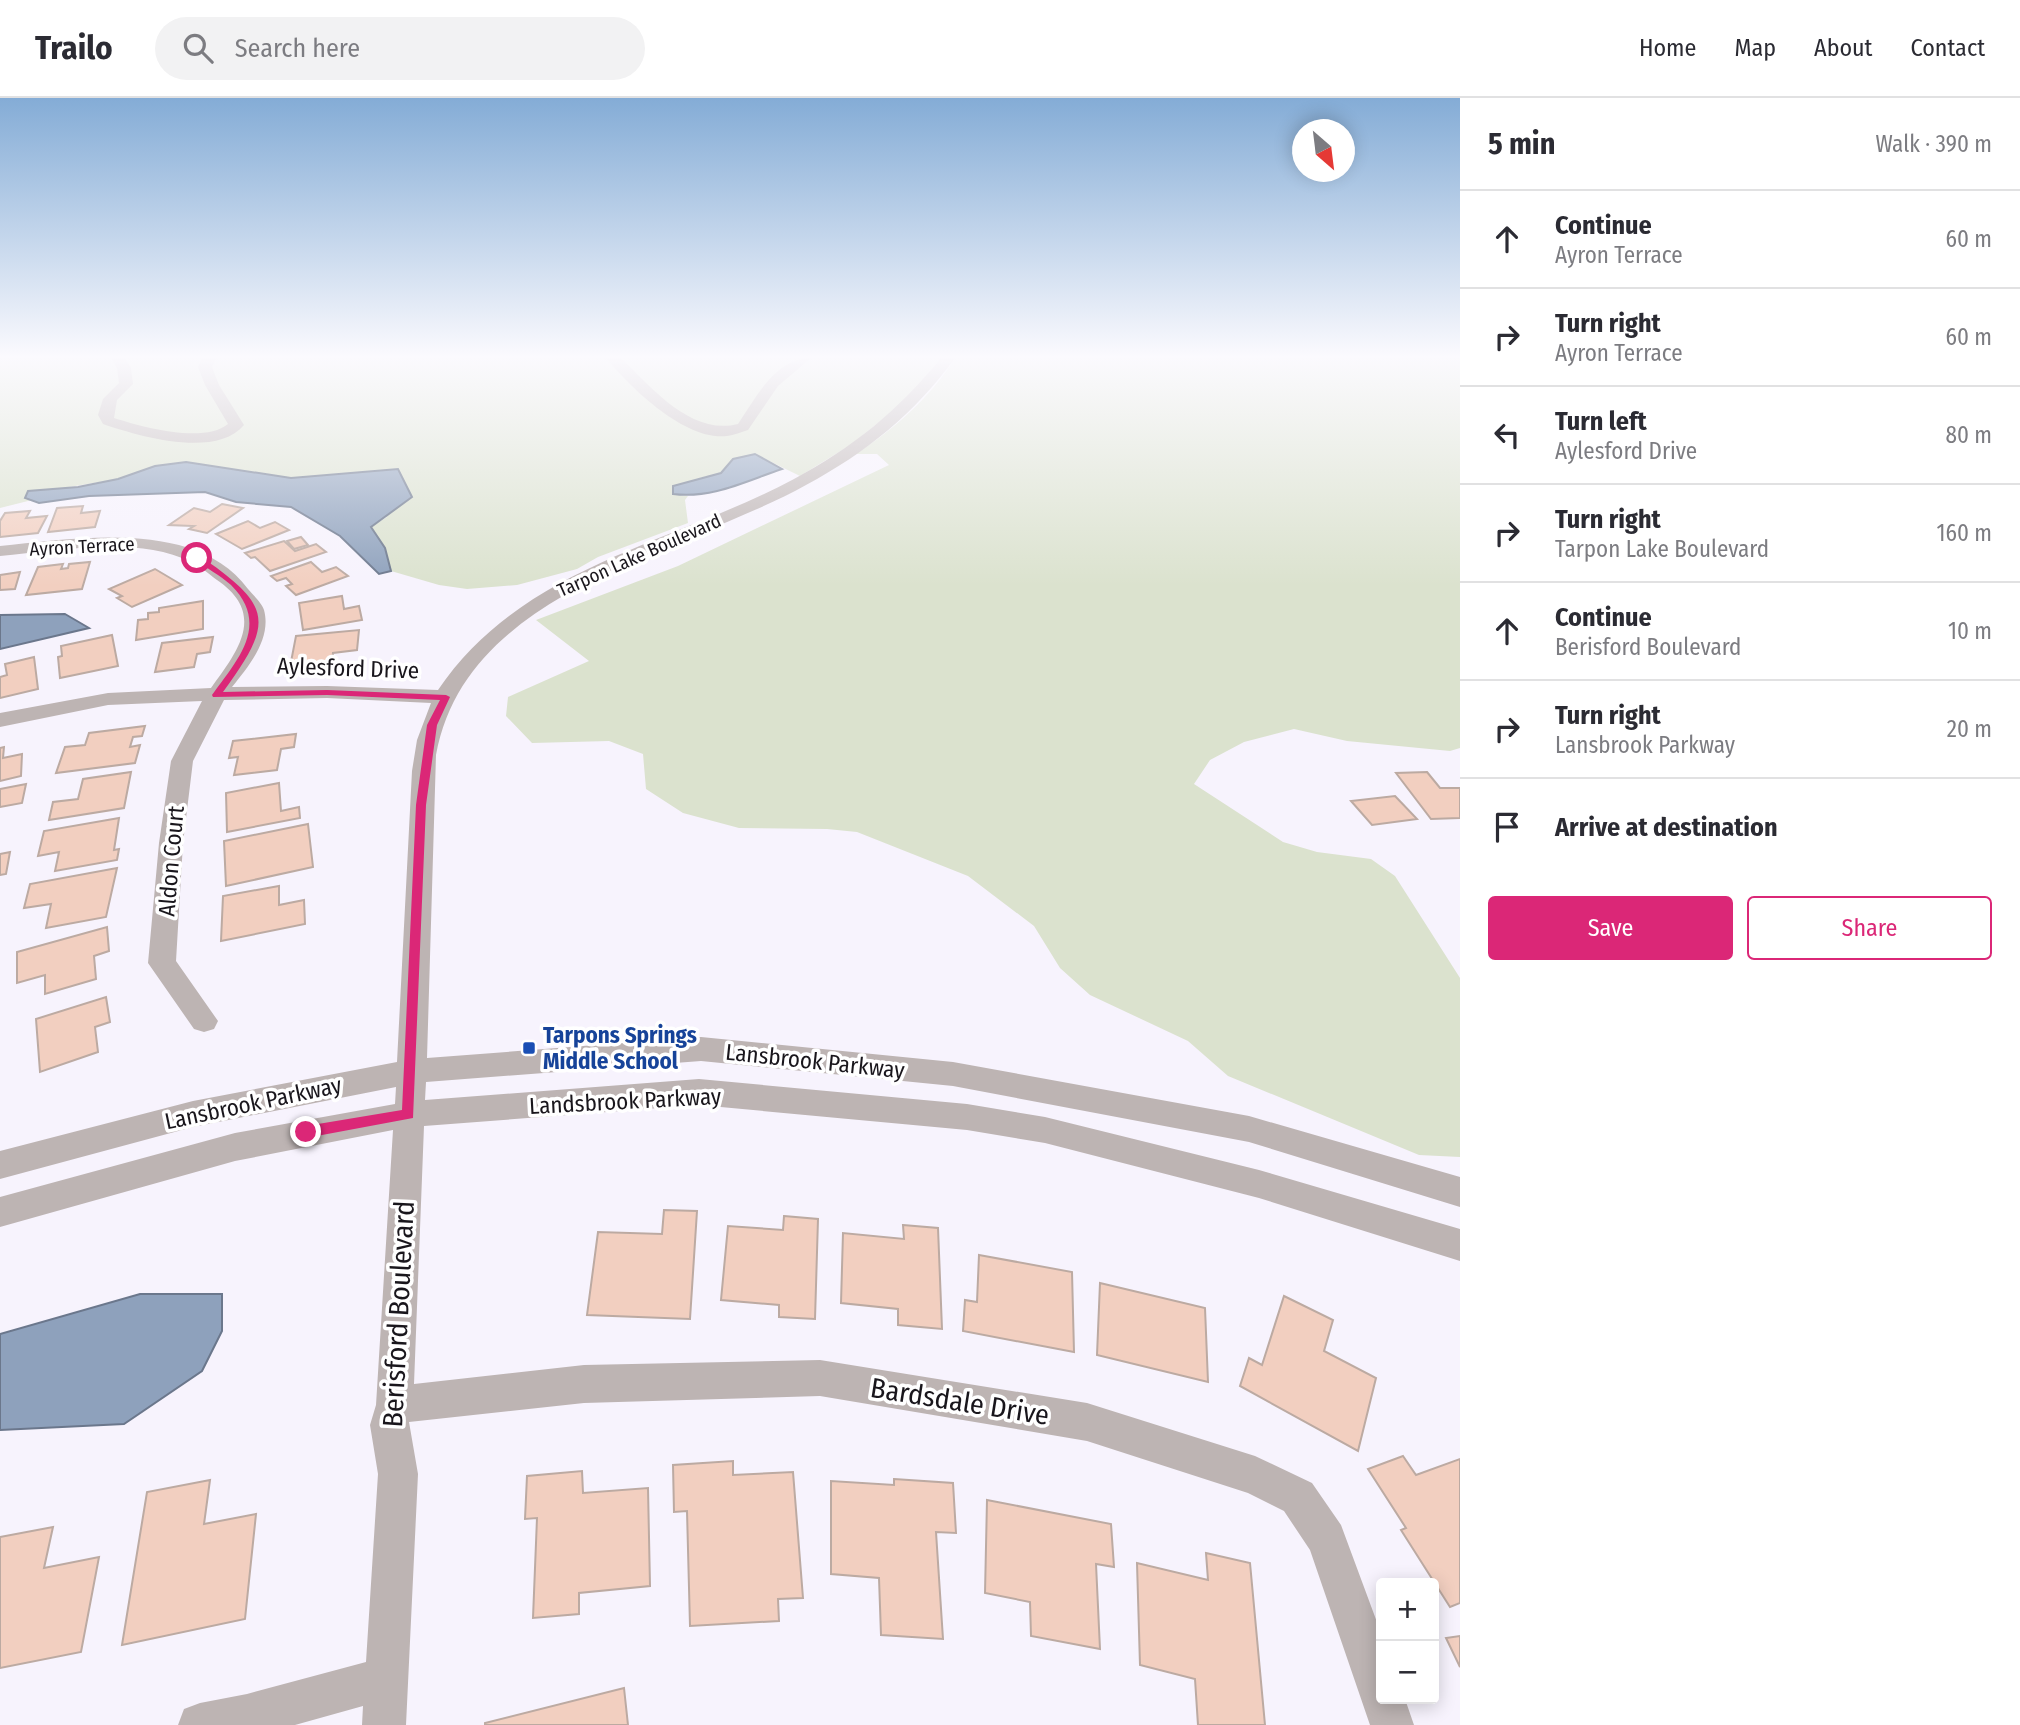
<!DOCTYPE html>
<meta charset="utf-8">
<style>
body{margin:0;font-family:"Fira Sans Condensed",sans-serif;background:#f2f2f3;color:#2b2b33}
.controls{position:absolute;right:21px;bottom:21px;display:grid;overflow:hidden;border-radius:7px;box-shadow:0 4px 18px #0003}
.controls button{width:63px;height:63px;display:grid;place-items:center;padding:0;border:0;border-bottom:2px solid #e1e1e2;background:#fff;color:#2b2b33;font:35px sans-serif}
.compass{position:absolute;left:1292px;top:21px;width:63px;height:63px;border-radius:50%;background:#fff;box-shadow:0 4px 18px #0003;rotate:152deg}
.stop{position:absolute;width:21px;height:21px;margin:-16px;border:5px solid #db2777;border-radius:50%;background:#fff}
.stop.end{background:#db2777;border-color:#fff;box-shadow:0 2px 7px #0008}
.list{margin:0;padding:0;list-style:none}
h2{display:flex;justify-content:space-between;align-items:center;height:91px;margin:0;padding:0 28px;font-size:30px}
h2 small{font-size:23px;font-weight:400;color:#7c7c81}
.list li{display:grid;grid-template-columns:46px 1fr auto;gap:21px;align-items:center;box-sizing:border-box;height:98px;padding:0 28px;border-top:2px solid #e1e1e2}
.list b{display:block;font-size:26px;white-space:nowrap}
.list p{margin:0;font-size:23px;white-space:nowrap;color:#7c7c81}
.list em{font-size:23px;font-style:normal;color:#7c7c81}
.actions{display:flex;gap:14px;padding:21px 28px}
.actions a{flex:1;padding:16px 0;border:2px solid #db2777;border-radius:7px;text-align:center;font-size:24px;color:#db2777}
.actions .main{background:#db2777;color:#fff}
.icon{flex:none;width:38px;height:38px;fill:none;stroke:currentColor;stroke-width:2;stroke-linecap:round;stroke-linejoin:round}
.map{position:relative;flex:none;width:1460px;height:1627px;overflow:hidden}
header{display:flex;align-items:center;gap:42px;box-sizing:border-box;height:98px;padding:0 35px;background:#fff;border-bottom:2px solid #e1e1e2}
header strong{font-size:33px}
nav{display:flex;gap:38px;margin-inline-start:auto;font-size:24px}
.search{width:490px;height:63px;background:#f2f2f3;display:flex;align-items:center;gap:18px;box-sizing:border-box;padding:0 24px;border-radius:38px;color:#7c7c81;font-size:26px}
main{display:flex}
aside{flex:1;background:#fff}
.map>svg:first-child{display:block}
.green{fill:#dbe2ce}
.water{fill:#8ea1bc;stroke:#6b778c;stroke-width:2}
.building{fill:#f2cfc0;stroke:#bcaaa2;stroke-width:2}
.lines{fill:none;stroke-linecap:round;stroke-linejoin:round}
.minor{fill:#bdb4b3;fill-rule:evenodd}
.route{fill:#db2777}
.transit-dot{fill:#1a4fb4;stroke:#fff;stroke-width:2.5}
.labels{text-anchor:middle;stroke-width:7;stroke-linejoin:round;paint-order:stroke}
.far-street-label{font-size:19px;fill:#19161c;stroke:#fff}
.street-label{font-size:23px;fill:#19161c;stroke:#fff}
.transit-label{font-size:23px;font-weight:bold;fill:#164399;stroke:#fff;text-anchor:start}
.near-street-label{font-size:28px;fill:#19161c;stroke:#fff}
</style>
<header>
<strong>Trailo</strong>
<div class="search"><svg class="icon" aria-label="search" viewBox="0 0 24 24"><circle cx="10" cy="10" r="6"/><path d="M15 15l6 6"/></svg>Search here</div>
<nav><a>Home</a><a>Map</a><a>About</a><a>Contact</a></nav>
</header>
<main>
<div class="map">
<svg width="1460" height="1627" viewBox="0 0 1460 1627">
<rect width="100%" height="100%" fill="#f7f3fd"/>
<g class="green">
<path d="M 0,260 L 941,260 L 906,302 L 852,346 L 800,378 L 755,356 L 733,361 L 721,375 L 696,381 L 673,396 L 688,398 L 685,402 L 688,425 L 598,459 L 577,471 L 517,487 L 467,491 L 439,487 L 391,473 L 385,450 L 371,429 L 387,419 L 332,377 L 291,380 L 186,364 L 155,368 L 118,381 L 57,391 L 25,400 L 32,402 L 0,410 Z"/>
<path d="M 955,260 L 1460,260 L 1460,650 L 1450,653 L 1347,643 L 1294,631 L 1244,644 L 1210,662 L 1194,686 L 1283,744 L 1317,754 L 1371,761 L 1395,778 L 1460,880 L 1460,1059 L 1419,1057 L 1228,978 L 1188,943 L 1090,897 L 1060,870 L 1034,828 L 968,778 L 857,734 L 827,731 L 739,730 L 683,715 L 646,691 L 643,656 L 609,643 L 532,645 L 506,618 L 508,599 L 589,563 L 536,522 L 678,468 L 889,367 L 877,356 L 856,356 C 894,331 931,299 955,260 Z"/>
</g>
<g class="water">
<path d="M 755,356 L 782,371 C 746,383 712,401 673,396 L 673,388 L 721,375 L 733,361 Z"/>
<path d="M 186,364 L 291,380 L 398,371 L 412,399 L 371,429 L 385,450 L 391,473 L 379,476 L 340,438 L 291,409 L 236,404 L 205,394 L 89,398 L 39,405 L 25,400 L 28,393 L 78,389 L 118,381 L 155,368 Z"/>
<path d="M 65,516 L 89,530 L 0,551 L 0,517 Z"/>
<path d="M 140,1196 L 222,1196 L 222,1233 L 202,1273 L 124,1326 L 0,1332 L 0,1236 Z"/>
</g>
<g class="building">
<path d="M 222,406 L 243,410 L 207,435 L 189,431 L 194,428 L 169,427 L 194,410 L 210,414 Z"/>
<path d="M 83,408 L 81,415 L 100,413 L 95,429 L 48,434 L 57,410 Z"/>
<path d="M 30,413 L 26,420 L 47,418 L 38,435 L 0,439 L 0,423 L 5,415 Z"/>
<path d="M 248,423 L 260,430 L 275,424 L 289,432 L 242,451 L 216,436 Z"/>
<path d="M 301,439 L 308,447 L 294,451 L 287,443 Z"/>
<path d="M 284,443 L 295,453 L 316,446 L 326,454 L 270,473 L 255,459 L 251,460 L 245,455 Z"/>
<path d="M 90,464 L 82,491 L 26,497 L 38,469 L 63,466 L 61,471 L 68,470 L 69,466 Z"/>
<path d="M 311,464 L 322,474 L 336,469 L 348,478 L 296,497 L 286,488 L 292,486 L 286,480 L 277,483 L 271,478 Z"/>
<path d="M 155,471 L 182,487 L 132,509 L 117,500 L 122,498 L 109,491 Z"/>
<path d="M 20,474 L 15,491 L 0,492 L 0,477 Z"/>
<path d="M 342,498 L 344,511 L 359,508 L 362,522 L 303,532 L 299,505 Z"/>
<path d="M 203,503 L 203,531 L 136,542 L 138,522 L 148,521 L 148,515 L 159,514 L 159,510 Z"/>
<path d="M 359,532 L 357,552 L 333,555 L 332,564 L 290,569 L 296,538 Z"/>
<path d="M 112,537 L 118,568 L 60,580 L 58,559 L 62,558 L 61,548 Z"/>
<path d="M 213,539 L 210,554 L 197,556 L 194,569 L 155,574 L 162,545 Z"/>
<path d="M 34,559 L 38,591 L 0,600 L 0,579 L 7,577 L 5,566 Z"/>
<path d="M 145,628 L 142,638 L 133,639 L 130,649 L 140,647 L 135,665 L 56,675 L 65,649 L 85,647 L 89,635 Z"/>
<path d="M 296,636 L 294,649 L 281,651 L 277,672 L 234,677 L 238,659 L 229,660 L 233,643 Z"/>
<path d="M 4,649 L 3,660 L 22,656 L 21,678 L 0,683 L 0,650 Z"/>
<path d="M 131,674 L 124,710 L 49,722 L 53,704 L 78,701 L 83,681 Z"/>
<path d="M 1427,674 L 1440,690 L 1460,690 L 1460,720 L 1431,721 L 1396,675 Z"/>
<path d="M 279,685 L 281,713 L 299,709 L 300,720 L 227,734 L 226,695 Z"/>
<path d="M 26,686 L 22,705 L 0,709 L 0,691 Z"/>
<path d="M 1395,698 L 1417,721 L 1372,727 L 1351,703 Z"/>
<path d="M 119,720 L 114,752 L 119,751 L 117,762 L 55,773 L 59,754 L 38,758 L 44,733 Z"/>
<path d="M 308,726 L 313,769 L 226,788 L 224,743 Z"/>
<path d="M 10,754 L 6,776 L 0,777 L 0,756 Z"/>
<path d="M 117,770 L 106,819 L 46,830 L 51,806 L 24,810 L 30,786 Z"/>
<path d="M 279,788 L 279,807 L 304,802 L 305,826 L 221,843 L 223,798 Z"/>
<path d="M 107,829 L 109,853 L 94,858 L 96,881 L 45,896 L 45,877 L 17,885 L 17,854 Z"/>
<path d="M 106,899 L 110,924 L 95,929 L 98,954 L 40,974 L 36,921 Z"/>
<path d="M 664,1112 L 697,1113 L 690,1221 L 587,1217 L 598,1134 L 662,1136 Z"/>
<path d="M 784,1118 L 818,1121 L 815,1221 L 779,1219 L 779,1207 L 721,1202 L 728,1128 L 783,1132 Z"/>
<path d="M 903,1127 L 938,1130 L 942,1231 L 898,1227 L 898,1211 L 841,1205 L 843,1135 L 904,1141 Z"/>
<path d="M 979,1157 L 1072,1174 L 1074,1254 L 963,1233 L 965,1202 L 977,1204 Z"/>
<path d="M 1100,1185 L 1205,1210 L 1208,1284 L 1097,1257 Z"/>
<path d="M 1284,1198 L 1333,1222 L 1324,1253 L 1376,1280 L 1358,1353 L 1240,1288 L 1249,1260 L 1262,1267 Z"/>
<path d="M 1403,1358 L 1416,1377 L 1460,1361 L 1460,1505 L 1450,1509 L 1401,1432 L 1406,1430 L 1368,1371 Z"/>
<path d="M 733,1363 L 733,1377 L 793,1374 L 803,1500 L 778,1501 L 779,1523 L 690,1528 L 687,1413 L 674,1414 L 673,1367 Z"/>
<path d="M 582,1373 L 583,1395 L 648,1390 L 650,1488 L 579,1495 L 579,1516 L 533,1520 L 537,1420 L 525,1421 L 527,1378 Z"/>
<path d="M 894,1381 L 953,1385 L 956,1435 L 936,1434 L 943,1541 L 881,1537 L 879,1480 L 831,1476 L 831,1383 L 894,1387 Z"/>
<path d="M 210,1382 L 204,1426 L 256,1416 L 245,1521 L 122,1547 L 147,1394 Z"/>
<path d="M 987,1402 L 1111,1426 L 1114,1469 L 1096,1466 L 1100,1551 L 1031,1538 L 1030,1504 L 985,1495 Z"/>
<path d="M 53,1429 L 44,1470 L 99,1459 L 81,1554 L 0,1570 L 0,1439 Z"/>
<path d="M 1206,1455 L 1250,1465 L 1265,1627 L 1198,1627 L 1195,1581 L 1140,1567 L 1137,1465 L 1208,1482 Z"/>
<path d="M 1460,1538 L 1460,1569 L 1446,1540 Z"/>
<path d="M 624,1590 L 628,1627 L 485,1627 L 485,1625 Z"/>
</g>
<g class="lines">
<g class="minor">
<path d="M 111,260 L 125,260 L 131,270 L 133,286 L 117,302 L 114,320 C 142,329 204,346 228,326 L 205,287 L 198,269 L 202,260 L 216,260 L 212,269 L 219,287 L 244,327 C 216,361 138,338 103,326 L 98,317 L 103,301 L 119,285 L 117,270 Z"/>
<path d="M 606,260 L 621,260 C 651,289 691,338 738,326 C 756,300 775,260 811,260 L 778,288 L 748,332 C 741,334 734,337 727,338 C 685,343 631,290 606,260 Z"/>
<path d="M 941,260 L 955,260 C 915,315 866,355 806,387 C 680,457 466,491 436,657 L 427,960 L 701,939 L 953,964 L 1249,1018 L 1460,1079 L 1460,1109 L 1249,1044 L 953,988 L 701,963 L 426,984 L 425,1002 L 699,981 L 967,1006 L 1045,1019 L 1259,1072 L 1460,1131 L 1460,1163 L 1259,1100 L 1045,1045 L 967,1032 L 699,1007 L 424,1028 L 414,1286 L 584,1267 L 820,1262 L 1087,1305 L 1255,1358 L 1312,1385 L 1341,1427 L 1381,1535 L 1381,1601 L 1405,1601 L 1414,1627 L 1370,1627 L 1310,1452 L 1284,1413 L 1248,1395 L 1087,1343 L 820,1298 L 584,1305 L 409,1324 L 418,1376 L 406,1627 L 362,1627 L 363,1608 L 295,1627 L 178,1627 L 184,1611 L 200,1605 L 247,1596 L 366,1564 L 378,1376 L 370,1327 L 376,1307 L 393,1032 L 235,1063 L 0,1129 L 0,1099 L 235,1035 L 395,1006 L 396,989 L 193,1029 L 0,1081 L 0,1053 L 193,1003 L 397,964 L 412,673 L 417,642 L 431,605 L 327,600 L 224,602 L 193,663 L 183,745 L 176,863 L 218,923 L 214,931 L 204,934 L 194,931 L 148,865 L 159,745 L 171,663 L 202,603 L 108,607 L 0,629 L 0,615 L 108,595 L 211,590 C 238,553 267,516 217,482 C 209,476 200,468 191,464 C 137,437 58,453 0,458 L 0,448 C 76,441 195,420 248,491 C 253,497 262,505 264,512 C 272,541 248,569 232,589 L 327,588 L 438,592 C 522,468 670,447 794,381 C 852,350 899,312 941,260 Z"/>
</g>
</g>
<linearGradient id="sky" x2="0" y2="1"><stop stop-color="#84acd6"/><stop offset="0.53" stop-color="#fbfafe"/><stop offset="1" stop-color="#fbfafe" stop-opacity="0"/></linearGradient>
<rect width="1460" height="488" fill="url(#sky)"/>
<path class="route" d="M 194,458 L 200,458 C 272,508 275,523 223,594 L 327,592 L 446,597 L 450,599 L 437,627 L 426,707 L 413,1020 L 306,1040 L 299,1034 L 306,1028 L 402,1012 L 416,707 L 427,627 L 440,602 L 327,597 L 213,599 L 212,597 C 237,562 271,527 231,487 C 220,477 206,470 194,461 Z"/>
<rect class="transit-dot" x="522" y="943" width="14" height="14" rx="3.5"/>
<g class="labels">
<g class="far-street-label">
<text transform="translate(82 448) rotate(-3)" y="7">Ayron Terrace</text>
<text transform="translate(639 457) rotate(-24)" y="7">Tarpon Lake Boulevard</text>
</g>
<g class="street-label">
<text transform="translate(348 570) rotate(2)" y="8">Aylesford Drive</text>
<text transform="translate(171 763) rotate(-85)" y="8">Aldon Court</text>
<text transform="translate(815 963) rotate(6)" y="8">Lansbrook Parkway</text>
<text transform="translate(625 1003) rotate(-3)" y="8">Landsbrook Parkway</text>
<text transform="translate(253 1005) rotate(-12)" y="8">Lansbrook Parkway</text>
</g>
<g class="transit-label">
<text x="543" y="945">Tarpons Springs<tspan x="543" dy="26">Middle School</tspan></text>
</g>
<g class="near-street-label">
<text transform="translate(398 1216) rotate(-87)" y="10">Berisford Boulevard</text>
<text transform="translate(960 1303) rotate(9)" y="10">Bardsdale Drive</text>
</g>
</g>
</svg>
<div class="controls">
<button>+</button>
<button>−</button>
</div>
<svg class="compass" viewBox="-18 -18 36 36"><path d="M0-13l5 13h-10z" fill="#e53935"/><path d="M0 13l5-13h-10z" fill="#7c7c81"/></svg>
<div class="stop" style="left:197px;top:460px"></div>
<div class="stop end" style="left:306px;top:1034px"></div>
</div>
<aside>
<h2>5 min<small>Walk · 390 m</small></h2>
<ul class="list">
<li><svg class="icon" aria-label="ahead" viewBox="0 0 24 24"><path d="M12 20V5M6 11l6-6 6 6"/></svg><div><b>Continue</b><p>Ayron Terrace</p></div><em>60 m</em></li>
<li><svg class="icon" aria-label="right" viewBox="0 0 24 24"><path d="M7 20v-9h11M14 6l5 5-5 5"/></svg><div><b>Turn right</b><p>Ayron Terrace</p></div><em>60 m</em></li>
<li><svg class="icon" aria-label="left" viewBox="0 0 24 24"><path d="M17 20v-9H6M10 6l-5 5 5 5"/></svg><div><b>Turn left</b><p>Aylesford Drive</p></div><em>80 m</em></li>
<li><svg class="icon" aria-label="right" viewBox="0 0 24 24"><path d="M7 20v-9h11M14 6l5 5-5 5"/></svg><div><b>Turn right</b><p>Tarpon Lake Boulevard</p></div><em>160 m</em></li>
<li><svg class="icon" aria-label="ahead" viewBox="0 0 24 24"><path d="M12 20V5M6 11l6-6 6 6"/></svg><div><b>Continue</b><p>Berisford Boulevard</p></div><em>10 m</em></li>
<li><svg class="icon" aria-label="right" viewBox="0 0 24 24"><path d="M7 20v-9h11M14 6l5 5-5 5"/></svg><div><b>Turn right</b><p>Lansbrook Parkway</p></div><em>20 m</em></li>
<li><svg class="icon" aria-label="arrive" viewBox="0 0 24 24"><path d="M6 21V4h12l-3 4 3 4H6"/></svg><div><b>Arrive at destination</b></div></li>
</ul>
<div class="actions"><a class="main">Save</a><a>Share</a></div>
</aside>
</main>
